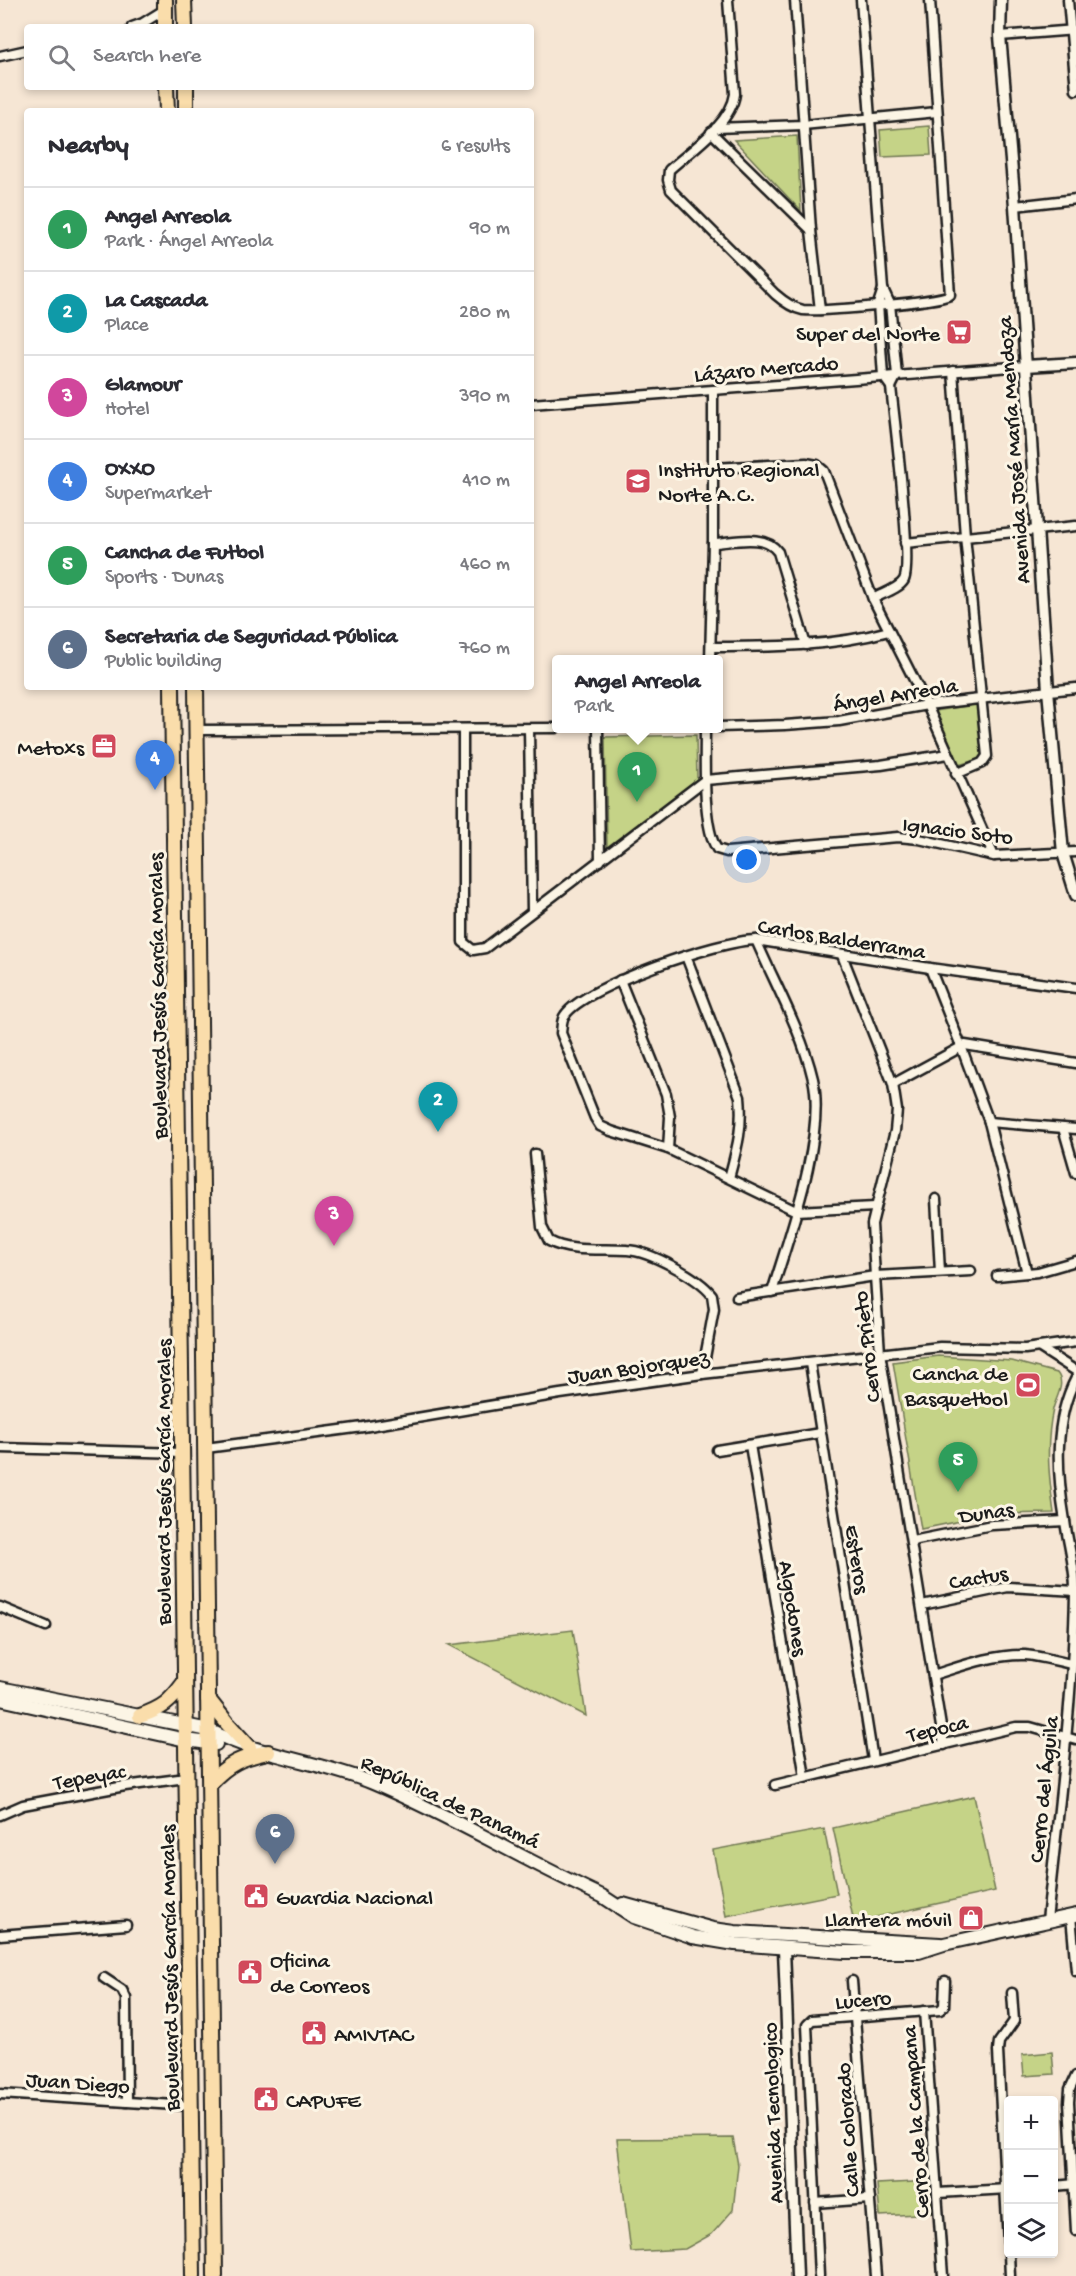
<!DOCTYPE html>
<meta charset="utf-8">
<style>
body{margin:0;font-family:"Gochi Hand",sans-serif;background:#f2f2f3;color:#2b2b33}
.controls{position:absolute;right:18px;bottom:18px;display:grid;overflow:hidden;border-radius:6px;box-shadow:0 3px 9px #0003}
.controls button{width:54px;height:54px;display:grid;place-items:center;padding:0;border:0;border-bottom:2px solid #e1e1e2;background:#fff;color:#2b2b33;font:30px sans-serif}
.you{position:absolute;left:747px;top:860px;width:21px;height:21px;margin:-15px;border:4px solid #fff;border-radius:50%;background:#1a73e8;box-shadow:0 0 0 9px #1a73e833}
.badge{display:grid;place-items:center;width:39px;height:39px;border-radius:50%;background:#d1495b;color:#fff;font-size:20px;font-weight:700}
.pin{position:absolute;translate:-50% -50px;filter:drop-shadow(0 2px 3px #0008)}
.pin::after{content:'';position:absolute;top:32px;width:21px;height:18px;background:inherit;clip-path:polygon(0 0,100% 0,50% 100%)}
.popup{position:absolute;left:552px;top:655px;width:171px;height:78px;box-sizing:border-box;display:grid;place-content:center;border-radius:6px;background:#fff;filter:drop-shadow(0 2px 4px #0005);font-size:20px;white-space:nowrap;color:#7c7c81}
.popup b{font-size:22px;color:#2b2b33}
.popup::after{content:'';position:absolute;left:50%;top:100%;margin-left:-12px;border:12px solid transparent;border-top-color:#fff}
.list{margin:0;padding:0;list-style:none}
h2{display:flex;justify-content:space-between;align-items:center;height:78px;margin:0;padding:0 24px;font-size:26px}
h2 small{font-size:20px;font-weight:400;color:#7c7c81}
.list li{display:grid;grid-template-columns:39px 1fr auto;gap:18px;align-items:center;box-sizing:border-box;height:84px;padding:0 24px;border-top:2px solid #e1e1e2}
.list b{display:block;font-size:22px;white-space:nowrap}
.list p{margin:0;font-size:20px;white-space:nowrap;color:#7c7c81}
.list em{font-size:20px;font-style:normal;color:#7c7c81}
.icon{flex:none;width:33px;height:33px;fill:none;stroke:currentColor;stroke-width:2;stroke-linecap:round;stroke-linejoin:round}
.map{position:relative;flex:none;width:1076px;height:2276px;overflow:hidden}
.search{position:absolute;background:#fff;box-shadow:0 3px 9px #0003;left:24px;top:24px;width:510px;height:66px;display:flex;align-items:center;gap:15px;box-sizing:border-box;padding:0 21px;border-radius:6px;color:#7c7c81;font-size:22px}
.panel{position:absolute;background:#fff;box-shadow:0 3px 9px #0003;left:24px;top:108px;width:510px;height:582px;border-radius:6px}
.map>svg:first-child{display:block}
.green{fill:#c5d387;stroke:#707852;stroke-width:1.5}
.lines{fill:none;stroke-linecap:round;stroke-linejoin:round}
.minor-casing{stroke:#1c1c1c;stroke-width:13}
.tertiary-casing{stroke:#1c1c1c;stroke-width:15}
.secondary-casing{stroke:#1c1c1c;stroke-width:16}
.primary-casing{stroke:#1c1c1c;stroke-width:18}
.minor{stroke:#fcf5e5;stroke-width:8}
.tertiary{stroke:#fcf5e5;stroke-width:10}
.secondary{stroke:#fcf5e5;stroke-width:12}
.primary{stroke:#faddab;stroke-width:14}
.labels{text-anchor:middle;stroke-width:6;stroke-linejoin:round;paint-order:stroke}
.poi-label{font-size:22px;fill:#1c1c1c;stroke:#fcf5e5;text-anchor:start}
.street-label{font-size:22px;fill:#1c1c1c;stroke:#fcf5e5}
</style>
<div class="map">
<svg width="1076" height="2276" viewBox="0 0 1076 2276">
<rect width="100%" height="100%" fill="#f6e6d4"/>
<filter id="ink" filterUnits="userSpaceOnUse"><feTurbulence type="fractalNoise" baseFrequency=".0167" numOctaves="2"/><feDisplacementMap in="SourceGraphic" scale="12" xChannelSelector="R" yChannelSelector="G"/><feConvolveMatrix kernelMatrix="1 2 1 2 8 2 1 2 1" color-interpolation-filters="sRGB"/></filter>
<g filter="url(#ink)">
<g class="green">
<path d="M 929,126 L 931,155 L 882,157 L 880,130 Z"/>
<path d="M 797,136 L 801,211 L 734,140 Z"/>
<path d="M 979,704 L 985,757 L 959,765 L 935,711 Z"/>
<path d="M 696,735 L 697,779 L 607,847 L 605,737 Z"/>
<path d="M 938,1356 L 1012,1361 L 1057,1373 C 1066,1384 1056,1397 1053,1409 C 1045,1445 1049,1478 1054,1513 L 995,1514 L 921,1529 L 893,1362 Z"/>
<path d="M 573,1630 L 586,1716 L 449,1645 Z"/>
<path d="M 974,1796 L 995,1891 L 854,1922 L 833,1828 Z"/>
<path d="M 824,1829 L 837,1894 L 726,1916 L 713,1850 Z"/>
<path d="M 1052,2052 L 1054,2074 L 1024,2076 L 1022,2055 Z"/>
<path d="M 733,2138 L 738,2165 L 733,2210 L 712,2234 L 685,2249 L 631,2252 L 617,2139 Z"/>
<path d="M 932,2181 L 935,2213 L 880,2216 L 877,2184 Z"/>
</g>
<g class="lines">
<g class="minor-casing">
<g id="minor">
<path d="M 728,0 L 735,94 C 731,124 691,150 669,170 L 668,180 L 671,190 L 775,294 C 783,301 792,308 803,310 C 822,312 935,302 950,295 L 930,0"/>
<path d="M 795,0 L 811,230 L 820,310"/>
<path d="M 861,0 L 883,289 L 878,304 L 883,376 L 891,387"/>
<path d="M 1068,0 L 1076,90"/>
<path d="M 132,27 L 143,23 L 164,10"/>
<path d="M 1000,36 L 1076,30"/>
<path d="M 0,56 L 27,50"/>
<path d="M 716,128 L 803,125 L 937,112"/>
<path d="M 711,132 L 811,230"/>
<path d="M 1015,206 L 1076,199"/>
<path d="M 953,371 L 965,536 L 987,756 L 982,763 L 956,774"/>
<path d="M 531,404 L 1026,366"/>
<path d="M 713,468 L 806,463 L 817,465 L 824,471 L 873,599 L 927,705 L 994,856"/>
<path d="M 713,543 C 734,542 765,533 778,552 L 806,645"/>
<path d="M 905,543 L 1076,526"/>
<path d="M 873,599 C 881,594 899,589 904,580 C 913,563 894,416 891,387 L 897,375 L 890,304 L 883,289"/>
<path d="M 711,647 C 771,647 831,647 889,631"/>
<path d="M 710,660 L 713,543 L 713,391"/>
<path d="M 718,727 L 785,725 L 839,721 L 927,705 L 1076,688"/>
<path d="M 598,728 L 600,861"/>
<path d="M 705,728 C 705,757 702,827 717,849 L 727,852 L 898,837 L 919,839 L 994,856 L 1076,852"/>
<path d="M 529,729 L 532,911"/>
<path d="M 196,730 L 556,728"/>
<path d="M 463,730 L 463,942 L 473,950 L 485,948 L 705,780 L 881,765 L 948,754"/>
<path d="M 756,940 C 775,984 802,1032 813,1079 C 826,1136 789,1236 772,1292"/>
<path d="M 842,955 L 893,1084 L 897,1110 L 895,1131 L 872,1224 L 875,1276 L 880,1353 L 944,1745"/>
<path d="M 686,956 L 740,1097 C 743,1129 737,1148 729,1178"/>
<path d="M 930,968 L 961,1046 L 989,1122 L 1027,1273"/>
<path d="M 620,980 L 666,1094 L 670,1117 L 668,1149"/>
<path d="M 893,1084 L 965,1045 L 1076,1063"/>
<path d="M 989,1122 L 1076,1129"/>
<path d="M 1063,1128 L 1076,1173"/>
<path d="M 535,1154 L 542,1227 L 549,1241 C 571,1253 603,1248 627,1250 C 649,1251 698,1277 712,1295 L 714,1309 L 702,1374"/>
<path d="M 936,1199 L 940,1272"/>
<path d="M 875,1207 L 796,1211 L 668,1149 L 611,1131 L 600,1126 L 595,1118 L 561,1033 C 562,1027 561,1020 565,1015 C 585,986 720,940 756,940 L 930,968 L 1076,988"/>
<path d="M 997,1276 L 1038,1272 L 1076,1261"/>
<path d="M 737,1297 L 875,1276 L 971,1271"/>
<path d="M 1040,1348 L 1076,1371"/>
<path d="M 810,1363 L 873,1760"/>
<path d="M 750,1445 L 805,1777"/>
<path d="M 0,1448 L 183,1453"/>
<path d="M 206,1448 L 363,1427 L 560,1394 L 702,1374 L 940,1347 L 1025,1349 L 1076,1342"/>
<path d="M 717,1450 L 820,1433"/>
<path d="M 912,1541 L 992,1525 L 1065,1521"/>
<path d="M 922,1605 L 1008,1587 L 1076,1591"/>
<path d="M 0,1607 L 46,1626"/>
<path d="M 933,1675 C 962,1666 994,1654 1025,1655 C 1040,1656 1056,1661 1071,1664"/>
<path d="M 775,1785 L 1016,1727 L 1030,1727 L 1076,1740"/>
<path d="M 0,1815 L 23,1805 L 125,1786 L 186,1778"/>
<path d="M 1071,1916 L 1076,1971"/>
<path d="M 1047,1921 C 1058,1812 1073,1702 1075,1593 C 1076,1569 1068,1545 1065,1521 C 1057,1473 1053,1422 1076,1378"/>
<path d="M 0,1935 L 126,1925"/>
<path d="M 104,1978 L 122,1990 L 126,1998 L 127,2102"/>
<path d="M 852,1981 L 876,2276"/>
<path d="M 924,2011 L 943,2276"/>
<path d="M 1076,2076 L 1070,2089 L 1069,2102 L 1076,2231"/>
<path d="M 0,2094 L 191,2106"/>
<path d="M 1054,2186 L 1076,2184"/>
<path d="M 938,2193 L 1008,2189"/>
<path d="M 815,2203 L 870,2199"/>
<path d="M 1008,2243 L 998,2051 L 999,2042 L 1014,2021 L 1012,1993"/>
<path d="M 1009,2254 L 1010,2276"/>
<path d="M 819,2276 L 807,2025 L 812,2020 L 940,2010 L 944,2006 L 945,1981"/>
</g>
</g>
<g class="tertiary-casing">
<g id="tertiary">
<path d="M 1001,0 L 1000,36 L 1015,206 L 1048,690 L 1063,853 L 1076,895"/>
<path d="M 1026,366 L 1076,363"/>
<path d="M 784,1949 L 797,2276"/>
</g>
</g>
<g class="secondary-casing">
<g id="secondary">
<path d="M 0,1688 L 209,1730 C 260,1757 320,1761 373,1783 C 452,1816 525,1861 602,1896 L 634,1917 L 693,1937 L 735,1944 L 845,1952 L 919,1952 L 944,1944 L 1076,1915"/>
<path d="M 0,1699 L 186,1740 L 216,1744"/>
<path d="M 623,1904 L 713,1929 L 735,1932 L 940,1944"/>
</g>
</g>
<g class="primary-casing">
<g id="primary">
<path d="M 184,0 L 185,27"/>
<path d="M 165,27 L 165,0"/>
<path d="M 166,87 L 167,111"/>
<path d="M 186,87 L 186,111"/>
<path d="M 172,687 L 193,2276"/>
<path d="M 196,687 L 215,2276"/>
<path d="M 208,1699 L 227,1723 L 249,1747"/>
<path d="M 140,1716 C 163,1708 170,1702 184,1683"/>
<path d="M 210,1783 C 229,1763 240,1758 268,1752"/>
</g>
</g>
<use href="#minor" class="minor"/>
<use href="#tertiary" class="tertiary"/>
<use href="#secondary" class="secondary"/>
<use href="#primary" class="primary"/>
</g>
</g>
<defs>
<g id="supermarket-square" transform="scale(1.35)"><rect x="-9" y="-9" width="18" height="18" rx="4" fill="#d1495b" stroke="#fcf5e5"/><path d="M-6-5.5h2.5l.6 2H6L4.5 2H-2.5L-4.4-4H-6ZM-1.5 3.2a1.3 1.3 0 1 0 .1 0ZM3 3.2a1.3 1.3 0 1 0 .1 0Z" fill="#fff"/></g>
<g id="school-square" transform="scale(1.35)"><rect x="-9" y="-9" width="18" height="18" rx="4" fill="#d1495b" stroke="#fcf5e5"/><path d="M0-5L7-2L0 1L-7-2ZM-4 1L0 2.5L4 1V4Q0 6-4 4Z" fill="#fff"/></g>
<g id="office-square" transform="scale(1.35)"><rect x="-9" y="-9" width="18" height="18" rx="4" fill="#d1495b" stroke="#fcf5e5"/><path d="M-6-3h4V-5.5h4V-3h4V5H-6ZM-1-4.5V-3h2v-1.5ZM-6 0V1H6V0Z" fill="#fff"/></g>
<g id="stadium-square" transform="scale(1.35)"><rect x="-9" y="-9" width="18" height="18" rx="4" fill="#d1495b" stroke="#fcf5e5"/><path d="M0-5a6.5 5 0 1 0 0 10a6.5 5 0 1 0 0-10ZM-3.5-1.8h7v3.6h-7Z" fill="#fff"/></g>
<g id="civic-square" transform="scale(1.35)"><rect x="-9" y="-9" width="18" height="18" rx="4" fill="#d1495b" stroke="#fcf5e5"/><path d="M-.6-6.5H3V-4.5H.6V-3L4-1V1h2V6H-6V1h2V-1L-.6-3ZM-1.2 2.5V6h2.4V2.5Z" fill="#fff"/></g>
<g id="shop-square" transform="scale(1.35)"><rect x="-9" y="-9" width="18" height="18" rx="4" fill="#d1495b" stroke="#fcf5e5"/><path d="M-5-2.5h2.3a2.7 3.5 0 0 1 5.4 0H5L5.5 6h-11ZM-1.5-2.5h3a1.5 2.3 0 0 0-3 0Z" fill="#fff"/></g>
</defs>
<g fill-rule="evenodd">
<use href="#supermarket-square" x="959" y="332"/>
<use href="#school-square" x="638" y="481"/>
<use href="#office-square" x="104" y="746"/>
<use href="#stadium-square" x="1028" y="1385"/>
<use href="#civic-square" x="256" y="1896"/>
<use href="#shop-square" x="971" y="1918"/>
<use href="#civic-square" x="250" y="1972"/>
<use href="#civic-square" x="314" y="2033"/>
<use href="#civic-square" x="266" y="2099"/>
</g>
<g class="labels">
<g class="poi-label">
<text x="940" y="340" text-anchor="end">Super del Norte</text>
<text x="658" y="476">Instituto Regional<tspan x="658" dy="25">Norte A.C.</tspan></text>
<text x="84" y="754" text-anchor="end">Metoxs</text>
<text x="1008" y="1380" text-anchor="end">Cancha de<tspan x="1008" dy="25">Basquetbol</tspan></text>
<text x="276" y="1904">Guardia Nacional</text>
<text x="952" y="1926" text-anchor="end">Llantera móvil</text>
<text x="270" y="1967">Oficina<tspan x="270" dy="25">de Correos</tspan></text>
<text x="334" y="2041">AMIVTAC</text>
<text x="286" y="2107">CAPUFE</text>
</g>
<g class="street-label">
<text transform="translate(766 367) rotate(-5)" y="8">Lázaro Mercado</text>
<text transform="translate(1012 450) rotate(-94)" y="8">Avenida José María Mendoza</text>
<text transform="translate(895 693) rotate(-9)" y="8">Ángel Arreola</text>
<text transform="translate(958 829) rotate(7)" y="8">Ignacio Soto</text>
<text transform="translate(842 937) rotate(9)" y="8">Carlos Balderrama</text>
<text transform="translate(156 996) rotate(-91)" y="8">Boulevard Jesús García Morales</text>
<text transform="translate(865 1347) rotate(-97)" y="8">Cerro Prieto</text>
<text transform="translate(638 1365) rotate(-8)" y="8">Juan Bojorquez</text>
<text transform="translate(162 1482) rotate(-90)" y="8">Boulevard Jesús García Morales</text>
<text transform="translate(986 1511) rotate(-8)" y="8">Dunas</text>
<text transform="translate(859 1559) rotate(81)" y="8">Esteros</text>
<text transform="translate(978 1576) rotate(-10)" y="8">Cactus</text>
<text transform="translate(795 1608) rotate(81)" y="8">Algodones</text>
<text transform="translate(937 1727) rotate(-13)" y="8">Tepoca</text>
<text transform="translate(89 1775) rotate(-10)" y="8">Tepeyac</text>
<text transform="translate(1042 1789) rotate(-84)" y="8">Cerro del Águila</text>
<text transform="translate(451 1800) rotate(25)" y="8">República de Panamá</text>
<text transform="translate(168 1968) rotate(-91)" y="8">Boulevard Jesús García Morales</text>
<text transform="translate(863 1998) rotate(-5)" y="8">Lucero</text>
<text transform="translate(78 2081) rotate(4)" y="8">Juan Diego</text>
<text transform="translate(771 2113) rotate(-92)" y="8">Avenida Tecnologico</text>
<text transform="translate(914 2122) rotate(-94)" y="8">Cerro de la Campana</text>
<text transform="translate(846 2130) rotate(-94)" y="8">Calle Colorado</text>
</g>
</g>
</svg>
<div class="controls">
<button>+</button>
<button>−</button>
<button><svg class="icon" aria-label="layers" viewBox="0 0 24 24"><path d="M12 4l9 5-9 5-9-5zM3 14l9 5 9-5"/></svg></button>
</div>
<div class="you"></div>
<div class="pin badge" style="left:637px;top:802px;background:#2e9e5b">1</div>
<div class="popup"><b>Angel Arreola</b>Park</div>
<div class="pin badge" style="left:438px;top:1132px;background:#0f9aa8">2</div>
<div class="pin badge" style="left:334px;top:1246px;background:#d1479c">3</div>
<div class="pin badge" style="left:155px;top:790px;background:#3f7fe0">4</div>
<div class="pin badge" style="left:958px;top:1492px;background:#2e9e5b">5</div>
<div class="pin badge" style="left:275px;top:1864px;background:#5c6f8a">6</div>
<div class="search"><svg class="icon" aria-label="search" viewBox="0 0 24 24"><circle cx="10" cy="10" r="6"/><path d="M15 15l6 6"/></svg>Search here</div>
<section class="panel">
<h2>Nearby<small>6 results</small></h2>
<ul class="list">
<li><span class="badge" style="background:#2e9e5b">1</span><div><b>Angel Arreola</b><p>Park · Ángel Arreola</p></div><em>90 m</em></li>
<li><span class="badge" style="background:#0f9aa8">2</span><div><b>La Cascada</b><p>Place</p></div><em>280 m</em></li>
<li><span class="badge" style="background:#d1479c">3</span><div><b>Glamour</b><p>Hotel</p></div><em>390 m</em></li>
<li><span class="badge" style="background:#3f7fe0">4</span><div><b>OXXO</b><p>Supermarket</p></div><em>410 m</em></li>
<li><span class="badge" style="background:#2e9e5b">5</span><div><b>Cancha de Futbol</b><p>Sports · Dunas</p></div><em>460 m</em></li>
<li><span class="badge" style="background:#5c6f8a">6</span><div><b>Secretaria de Seguridad Pública</b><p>Public building</p></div><em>760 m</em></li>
</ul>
</section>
</div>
